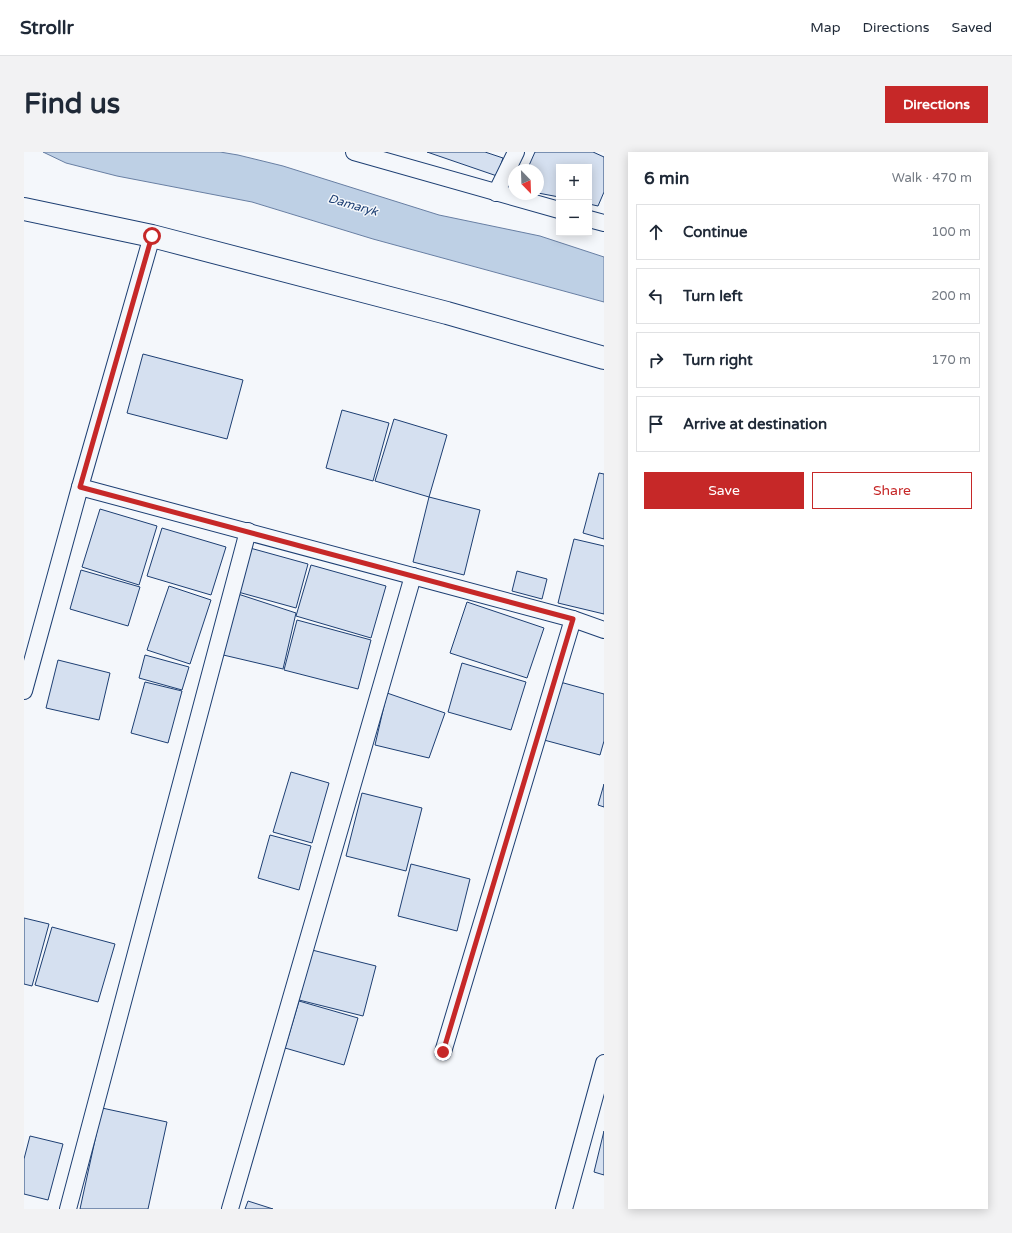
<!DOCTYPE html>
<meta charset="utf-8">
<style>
body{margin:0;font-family:"Varela Round",sans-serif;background:#f2f2f3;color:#1f2937}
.controls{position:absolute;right:12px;top:12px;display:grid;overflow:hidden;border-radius:0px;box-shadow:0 2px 10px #0003}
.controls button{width:36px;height:36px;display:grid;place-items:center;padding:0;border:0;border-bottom:1px solid #e0e1e3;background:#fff;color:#1f2937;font:20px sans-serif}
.compass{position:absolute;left:484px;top:12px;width:36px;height:36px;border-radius:50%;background:#fff;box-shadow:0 2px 10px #0003;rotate:157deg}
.stop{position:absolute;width:12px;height:12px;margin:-9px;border:3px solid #c62828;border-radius:50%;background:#fff}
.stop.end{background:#c62828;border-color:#fff;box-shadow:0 1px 4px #0008}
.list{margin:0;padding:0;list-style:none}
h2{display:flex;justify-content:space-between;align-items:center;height:52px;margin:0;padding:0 16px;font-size:17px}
h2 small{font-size:13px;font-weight:400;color:#747a83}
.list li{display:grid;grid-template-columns:26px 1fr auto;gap:12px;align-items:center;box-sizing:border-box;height:56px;margin:0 8px 8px;padding:0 8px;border:1px solid #e0e1e3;border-radius:0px}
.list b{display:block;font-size:15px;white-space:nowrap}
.list em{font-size:13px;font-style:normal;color:#747a83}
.actions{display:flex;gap:8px;padding:12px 16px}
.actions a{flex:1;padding:9px 0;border:1px solid #c62828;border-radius:0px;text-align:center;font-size:14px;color:#c62828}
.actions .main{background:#c62828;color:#fff}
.icon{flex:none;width:22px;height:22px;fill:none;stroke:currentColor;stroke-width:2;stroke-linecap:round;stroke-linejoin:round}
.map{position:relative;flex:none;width:580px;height:1057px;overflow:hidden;border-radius:0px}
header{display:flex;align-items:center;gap:24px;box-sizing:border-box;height:56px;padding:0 20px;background:#fff;border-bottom:1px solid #e0e1e3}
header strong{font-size:19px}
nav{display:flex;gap:22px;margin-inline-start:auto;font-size:14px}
.intro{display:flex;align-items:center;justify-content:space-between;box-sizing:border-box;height:96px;padding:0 24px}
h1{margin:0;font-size:28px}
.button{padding:10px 18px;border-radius:0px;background:#c62828;color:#fff;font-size:14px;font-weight:700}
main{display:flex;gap:24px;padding:0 24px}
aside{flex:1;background:#fff;border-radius:0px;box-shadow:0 2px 10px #0003}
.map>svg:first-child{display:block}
.water{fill:#bed0e5;stroke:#687fa3}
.building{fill:#d5e0f0;stroke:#1d3f73}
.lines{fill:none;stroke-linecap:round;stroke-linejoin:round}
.street-casing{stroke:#1d3f73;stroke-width:18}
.secondary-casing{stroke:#1d3f73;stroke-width:24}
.street{stroke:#f4f7fb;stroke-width:16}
.secondary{stroke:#f4f7fb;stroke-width:22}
.route{stroke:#c62828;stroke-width:5}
.labels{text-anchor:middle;stroke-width:3;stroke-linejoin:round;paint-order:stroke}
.water-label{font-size:12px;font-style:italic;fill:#1d3f73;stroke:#f4f7fb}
</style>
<header>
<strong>Strollr</strong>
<nav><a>Map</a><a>Directions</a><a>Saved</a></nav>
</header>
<div class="intro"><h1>Find us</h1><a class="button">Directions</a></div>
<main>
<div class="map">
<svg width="580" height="1057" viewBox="0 0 580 1057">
<rect width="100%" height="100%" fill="#f4f7fb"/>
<path class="water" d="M 19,0 L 196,0 L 214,3 L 259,14 L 415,63 L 516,84 L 580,105 L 580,150 L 349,87 L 228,50 L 93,24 L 42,11 Z"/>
<g class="building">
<path d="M 403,0 L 461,0 L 479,6 L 473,24 Z"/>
<path d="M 511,0 L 569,0 L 580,5 L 580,40 L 574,54 L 565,52 L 565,15 L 535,15 L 535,45 L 514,41 L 514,18 L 503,18 Z"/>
<path d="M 119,202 L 219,228 L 203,287 L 103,261 Z"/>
<path d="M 318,258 L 365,271 L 349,329 L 302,316 Z"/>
<path d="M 370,267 L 423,283 L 405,345 L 351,329 Z"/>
<path d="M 575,321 L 580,322 L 580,387 L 559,381 Z"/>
<path d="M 405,345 L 456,358 L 440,423 L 389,410 Z"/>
<path d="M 76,357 L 133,374 L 115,433 L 58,415 Z"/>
<path d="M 138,376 L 202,395 L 187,443 L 123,424 Z"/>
<path d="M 550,387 L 580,394 L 580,462 L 534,451 Z"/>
<path d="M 226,396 L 284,412 L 272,456 L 214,440 Z"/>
<path d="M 287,413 L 362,434 L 347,486 L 272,464 Z"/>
<path d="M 57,418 L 116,435 L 104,474 L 46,457 Z"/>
<path d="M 493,419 L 523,427 L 518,447 L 488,439 Z"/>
<path d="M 145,434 L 187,448 L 166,512 L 123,498 Z"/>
<path d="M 214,442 L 272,461 L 259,517 L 195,502 Z"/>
<path d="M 443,450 L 520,476 L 503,526 L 426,501 Z"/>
<path d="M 273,468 L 347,488 L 334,537 L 260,518 Z"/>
<path d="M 121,503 L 165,515 L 158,538 L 115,526 Z"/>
<path d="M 34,508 L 86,521 L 75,568 L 22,556 Z"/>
<path d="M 438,511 L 502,530 L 487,578 L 424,560 Z"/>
<path d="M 121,530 L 158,539 L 144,591 L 107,581 Z"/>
<path d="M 536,530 L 580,542 L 580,589 L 576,603 L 520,588 Z"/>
<path d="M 363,541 L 421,561 L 405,606 L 351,593 Z"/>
<path d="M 267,620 L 305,631 L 288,691 L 249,680 Z"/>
<path d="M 580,632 L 580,655 L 574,653 Z"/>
<path d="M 338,641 L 398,656 L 382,719 L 322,704 Z"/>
<path d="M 246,683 L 287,694 L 275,738 L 234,726 Z"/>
<path d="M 387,712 L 446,727 L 433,779 L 374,764 Z"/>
<path d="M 0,766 L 25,772 L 8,834 L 0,832 Z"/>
<path d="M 28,775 L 91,792 L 74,850 L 11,833 Z"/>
<path d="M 288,798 L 352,814 L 339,864 L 275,848 Z"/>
<path d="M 275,849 L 334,866 L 320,913 L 261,896 Z"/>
<path d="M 78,956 L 143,970 L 124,1057 L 56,1057 Z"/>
<path d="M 580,979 L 580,1023 L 570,1020 Z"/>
<path d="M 6,984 L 39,992 L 24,1048 L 0,1042 L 0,1007 Z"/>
<path d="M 224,1049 L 249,1057 L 221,1057 Z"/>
</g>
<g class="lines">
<g class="street-casing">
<g id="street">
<path d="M 330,0 L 535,58"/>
<path d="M 472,41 L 492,0"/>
<path d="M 565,67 L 580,71"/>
<path d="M 56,335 L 549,467 L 580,478"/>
<path d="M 0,539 L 56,335 L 128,84"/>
<path d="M 419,900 L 549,467"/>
<path d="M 44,1057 L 224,379"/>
<path d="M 206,1057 L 389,424"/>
<path d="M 540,1057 L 580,911"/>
</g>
</g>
<g class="secondary-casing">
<path id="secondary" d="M 0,57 L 128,84 L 423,161 L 580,206"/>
</g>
<use href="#street" class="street"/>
<use href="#secondary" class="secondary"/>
</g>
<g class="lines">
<path class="route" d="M 128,84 L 56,335 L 549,467 L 419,900"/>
</g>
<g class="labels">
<g class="water-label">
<text transform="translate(329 53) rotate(16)" y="4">Damaryk</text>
</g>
</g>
</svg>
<div class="controls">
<button>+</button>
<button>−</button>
</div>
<svg class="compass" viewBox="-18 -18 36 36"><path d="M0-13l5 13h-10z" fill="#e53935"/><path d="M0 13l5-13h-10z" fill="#747a83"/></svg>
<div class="stop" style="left:128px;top:84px"></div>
<div class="stop end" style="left:419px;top:900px"></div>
</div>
<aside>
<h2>6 min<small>Walk · 470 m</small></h2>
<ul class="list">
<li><svg class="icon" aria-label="ahead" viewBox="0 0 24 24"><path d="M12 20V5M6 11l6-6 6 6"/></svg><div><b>Continue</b></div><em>100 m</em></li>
<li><svg class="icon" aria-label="left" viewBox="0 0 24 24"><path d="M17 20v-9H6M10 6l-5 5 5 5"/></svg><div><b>Turn left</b></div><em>200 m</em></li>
<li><svg class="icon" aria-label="right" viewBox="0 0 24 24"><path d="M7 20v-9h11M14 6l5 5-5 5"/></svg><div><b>Turn right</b></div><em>170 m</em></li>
<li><svg class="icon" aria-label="arrive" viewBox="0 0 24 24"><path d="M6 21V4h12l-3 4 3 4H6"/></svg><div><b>Arrive at destination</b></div></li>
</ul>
<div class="actions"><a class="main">Save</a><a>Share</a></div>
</aside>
</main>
